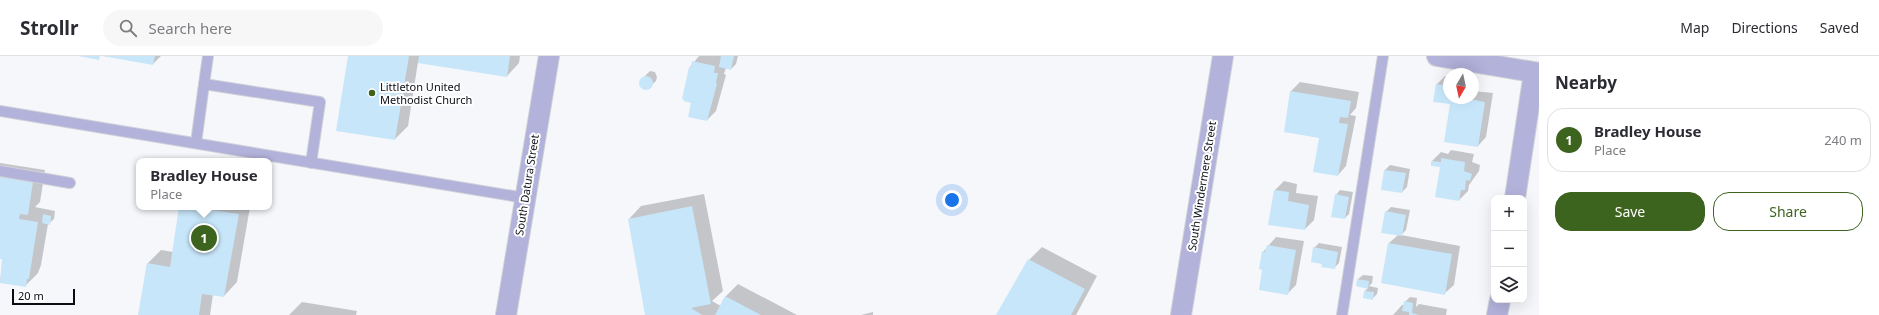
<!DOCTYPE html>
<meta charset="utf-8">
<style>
body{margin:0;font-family:"Noto Sans",sans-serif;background:#f7f7f7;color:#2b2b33}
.controls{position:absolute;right:12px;bottom:12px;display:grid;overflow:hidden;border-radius:8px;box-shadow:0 4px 16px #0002}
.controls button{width:36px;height:36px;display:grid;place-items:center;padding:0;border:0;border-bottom:1px solid #e1e1e2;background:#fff;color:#2b2b33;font:20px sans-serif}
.compass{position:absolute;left:1443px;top:12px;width:36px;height:36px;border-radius:50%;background:#fff;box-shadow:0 4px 16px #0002;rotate:189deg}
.scale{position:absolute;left:12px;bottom:10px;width:63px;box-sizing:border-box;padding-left:4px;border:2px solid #090c13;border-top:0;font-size:11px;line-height:14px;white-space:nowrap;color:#090c13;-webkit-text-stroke:3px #fff;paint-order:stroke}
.you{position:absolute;left:952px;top:144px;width:14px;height:14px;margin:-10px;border:3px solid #fff;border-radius:50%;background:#1a73e8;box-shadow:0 0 0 6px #1a73e833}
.badge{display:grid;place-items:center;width:26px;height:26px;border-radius:50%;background:#3d641e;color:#fff;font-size:13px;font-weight:700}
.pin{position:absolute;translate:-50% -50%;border:2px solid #fff;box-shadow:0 1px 4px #0006}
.popup{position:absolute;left:136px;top:102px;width:136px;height:52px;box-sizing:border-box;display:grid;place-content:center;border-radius:8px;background:#fff;filter:drop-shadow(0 1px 3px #0005);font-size:13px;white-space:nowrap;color:#7c7c81}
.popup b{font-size:15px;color:#2b2b33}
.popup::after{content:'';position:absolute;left:50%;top:100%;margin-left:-8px;border:8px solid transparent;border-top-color:#fff}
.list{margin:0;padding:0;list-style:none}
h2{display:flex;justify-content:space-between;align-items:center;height:52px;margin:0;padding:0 16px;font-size:17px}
h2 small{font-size:13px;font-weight:400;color:#7c7c81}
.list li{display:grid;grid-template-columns:26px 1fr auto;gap:12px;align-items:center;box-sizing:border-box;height:64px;margin:0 8px 8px;padding:0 8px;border:1px solid #e1e1e2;border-radius:16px}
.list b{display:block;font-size:15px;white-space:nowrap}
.list p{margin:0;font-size:13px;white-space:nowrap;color:#7c7c81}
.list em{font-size:13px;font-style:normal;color:#7c7c81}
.actions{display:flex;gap:8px;padding:12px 16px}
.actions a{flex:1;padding:9px 0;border:1px solid #3d641e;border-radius:16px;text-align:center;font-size:14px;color:#3d641e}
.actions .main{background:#3d641e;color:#fff}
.icon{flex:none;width:22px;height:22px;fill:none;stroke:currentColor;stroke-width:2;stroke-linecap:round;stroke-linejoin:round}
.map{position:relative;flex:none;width:1539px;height:259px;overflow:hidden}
header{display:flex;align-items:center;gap:24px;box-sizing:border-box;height:56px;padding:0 20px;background:#fff;border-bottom:1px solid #e1e1e2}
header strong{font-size:19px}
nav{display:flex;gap:22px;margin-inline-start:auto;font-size:14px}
.search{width:280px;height:36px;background:#f7f7f7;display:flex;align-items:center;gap:10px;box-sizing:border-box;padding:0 14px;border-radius:22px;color:#7c7c81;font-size:15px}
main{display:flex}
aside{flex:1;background:#fff}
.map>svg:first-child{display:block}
.shadow{fill:#0003}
.building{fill:#c7e6f9}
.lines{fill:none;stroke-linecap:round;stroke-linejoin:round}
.lane-casing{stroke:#cfd1d6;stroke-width:12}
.street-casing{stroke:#cfd1d6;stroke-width:22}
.lane{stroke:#b2b2db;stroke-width:10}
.street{stroke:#b2b2db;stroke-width:20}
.poi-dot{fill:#3d641e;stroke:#fff;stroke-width:1.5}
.labels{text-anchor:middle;stroke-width:4;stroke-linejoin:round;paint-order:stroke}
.poi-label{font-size:11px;fill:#090c13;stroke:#fff;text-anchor:start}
.street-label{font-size:11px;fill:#090c13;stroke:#fff}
</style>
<header>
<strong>Strollr</strong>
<div class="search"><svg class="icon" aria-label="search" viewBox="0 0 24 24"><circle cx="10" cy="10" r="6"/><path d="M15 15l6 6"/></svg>Search here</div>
<nav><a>Map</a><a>Directions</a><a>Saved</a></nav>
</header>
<main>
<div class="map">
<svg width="1539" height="259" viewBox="0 0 1539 259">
<rect width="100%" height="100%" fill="#f5f7fb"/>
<g class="shadow">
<path d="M 104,0 L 161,0 L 153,8 Z"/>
<path d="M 349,0 L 520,0 L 519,7 L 507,20 L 418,6 L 408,70 L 395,83 Z"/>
<path d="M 699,0 L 738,0 L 736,8 L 731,13 L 726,12 L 724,18 L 726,19 L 716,55 L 707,64 L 693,46 L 690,11 Z"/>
<path d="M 650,15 L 655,16 L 657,21 L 656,25 L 647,33 L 642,32 L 640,28 L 641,24 Z"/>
<path d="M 1445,20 L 1449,20 L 1449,42 L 1473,42 L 1473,35 L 1493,37 L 1486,81 L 1478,90 L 1451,47 L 1436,29 Z"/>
<path d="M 1300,26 L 1359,36 L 1356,52 L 1350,59 L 1356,60 L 1346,110 L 1338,119 L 1320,81 L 1285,75 L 1291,35 Z"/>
<path d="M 1451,94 L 1474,98 L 1472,106 L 1480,109 L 1479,115 L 1469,129 L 1468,135 L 1459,144 L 1441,110 L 1432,105 L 1441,96 L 1448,98 Z"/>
<path d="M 0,107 L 45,114 L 40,146 L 35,151 L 55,155 L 54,163 L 48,168 L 41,209 L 38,217 L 25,230 L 0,226 L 3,202 L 0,202 Z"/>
<path d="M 1390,109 L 1410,113 L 1407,131 L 1402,136 L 1382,133 L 1385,114 Z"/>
<path d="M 1284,125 L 1297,128 L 1296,137 L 1318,140 L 1314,164 L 1305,173 L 1275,134 Z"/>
<path d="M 1340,134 L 1353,136 L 1349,158 L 1345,162 L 1336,139 Z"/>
<path d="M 704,138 L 723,235 L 712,245 L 721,250 L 726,240 L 738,228 L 797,259 L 646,259 L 629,163 L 641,150 Z"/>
<path d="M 180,151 L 250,151 L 237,226 L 224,240 L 213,238 L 210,259 L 139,259 L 147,208 L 161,194 L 173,196 Z"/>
<path d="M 1391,151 L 1410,154 L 1406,174 L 1401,179 L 1460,190 L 1454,229 L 1445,237 L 1389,187 L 1398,179 L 1386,156 Z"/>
<path d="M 1276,181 L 1304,185 L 1296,229 L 1287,238 L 1263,213 L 1263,196 Z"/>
<path d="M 1319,187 L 1342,191 L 1339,207 L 1334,212 L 1323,207 L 1314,192 Z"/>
<path d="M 1042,191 L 1097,220 L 1076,259 L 997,259 L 1029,204 Z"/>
<path d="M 1363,219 L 1373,220 L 1372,227 L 1369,230 L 1378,232 L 1377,238 L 1372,243 L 1365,235 L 1368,232 L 1357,230 L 1358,223 Z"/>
<path d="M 1410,241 L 1417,242 L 1416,251 L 1419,248 L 1447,253 L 1446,259 L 1393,259 L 1402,249 L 1404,249 L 1405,246 Z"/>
<path d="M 302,246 L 357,255 L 356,259 L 289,259 Z"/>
<path d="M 873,256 L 873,259 L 861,259 Z"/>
</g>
<g class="building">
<path d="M 78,0 L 100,0 L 99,4 Z"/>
<path d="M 103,0 L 155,0 L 153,9 Z"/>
<path d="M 348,0 L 409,0 L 395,84 L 336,75 Z"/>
<path d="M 419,0 L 510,0 L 507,21 L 418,7 Z"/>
<path d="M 721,0 L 734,0 L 731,14 L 719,11 Z"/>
<path d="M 692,5 L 715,10 L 714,17 L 718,17 L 716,27 L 717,28 L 707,65 L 688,61 L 691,47 L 684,45 L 684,44 L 682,43 L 689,11 L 691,11 Z"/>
<circle cx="646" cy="27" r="7"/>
<path d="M 1436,28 L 1449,30 L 1449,42 L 1464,42 L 1485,46 L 1478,91 L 1444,86 L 1450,48 L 1433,46 Z"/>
<path d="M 1290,35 L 1351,45 L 1348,62 L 1340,61 L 1339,67 L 1348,68 L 1338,120 L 1313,116 L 1319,82 L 1284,76 Z"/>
<path d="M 1441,102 L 1465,106 L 1464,115 L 1472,118 L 1470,125 L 1466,124 L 1465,134 L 1461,134 L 1459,145 L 1435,141 L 1440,111 L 1431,110 L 1431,105 L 1441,106 Z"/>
<path d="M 1384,114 L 1406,117 L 1402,137 L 1381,134 Z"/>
<path d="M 0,121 L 33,126 L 28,159 L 20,158 L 19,163 L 38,166 L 29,223 L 27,223 L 26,231 L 0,227 L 2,203 L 0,203 Z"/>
<path d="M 1274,134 L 1289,136 L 1288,145 L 1309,149 L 1305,174 L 1268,169 Z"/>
<path d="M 1335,138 L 1349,141 L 1345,163 L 1331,161 Z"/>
<path d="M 692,150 L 711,248 L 691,252 L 702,259 L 645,259 L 628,163 Z"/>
<path d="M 179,151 L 191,151 L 239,158 L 224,241 L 202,238 L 199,259 L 138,259 L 147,207 L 170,211 Z"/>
<path d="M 1385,155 L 1406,159 L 1402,180 L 1381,177 Z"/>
<path d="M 43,158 L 51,160 L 50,169 L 42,167 Z"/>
<path d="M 1388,187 L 1452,198 L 1445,239 L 1381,227 Z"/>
<path d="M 1267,189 L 1296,194 L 1288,239 L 1259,234 L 1262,214 L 1259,213 L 1262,195 L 1265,196 Z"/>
<path d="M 1313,191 L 1338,196 L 1335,213 L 1321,211 L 1322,208 L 1311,206 Z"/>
<path d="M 1028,203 L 1085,233 L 1071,259 L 996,259 Z"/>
<path d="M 1357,223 L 1369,225 L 1368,233 L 1356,230 Z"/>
<path d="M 1364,235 L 1374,236 L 1373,244 L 1363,242 Z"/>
<path d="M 725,240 L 761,259 L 715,259 Z"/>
<path d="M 1404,245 L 1413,247 L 1412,257 L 1419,259 L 1409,259 L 1409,256 L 1402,255 Z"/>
</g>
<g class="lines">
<g class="lane-casing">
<g id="lane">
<path d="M 204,28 L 208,0"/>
<path d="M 0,55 L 525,142"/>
<path d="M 196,87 L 204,28 L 320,46 L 311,107"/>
<path d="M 0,115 L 70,127"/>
<path d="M 1342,259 L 1383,0"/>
</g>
</g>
<g class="street-casing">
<g id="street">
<path d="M 1437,0 L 1539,17"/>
<path d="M 1515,142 L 1534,17"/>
<path d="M 506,259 L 549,0"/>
<path d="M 1181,259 L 1223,0"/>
<path d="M 1497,259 L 1500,244"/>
</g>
</g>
<use href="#lane" class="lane"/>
<use href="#street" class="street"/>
</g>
<circle class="poi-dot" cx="372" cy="37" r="4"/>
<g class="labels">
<g class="poi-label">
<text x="380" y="35">Littleton United<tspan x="380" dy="13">Methodist Church</tspan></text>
</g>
<g class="street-label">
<text transform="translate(527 129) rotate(-81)" y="4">South Datura Street</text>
<text transform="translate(1202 130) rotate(-81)" y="4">South Windermere Street</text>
</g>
</g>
</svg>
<div class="controls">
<button>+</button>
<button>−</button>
<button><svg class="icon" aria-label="layers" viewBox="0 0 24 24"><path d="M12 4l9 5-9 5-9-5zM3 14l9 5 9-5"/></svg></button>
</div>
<svg class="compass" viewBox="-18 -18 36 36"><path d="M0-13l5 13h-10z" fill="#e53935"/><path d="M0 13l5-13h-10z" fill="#7c7c81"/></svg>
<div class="scale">20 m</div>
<div class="you"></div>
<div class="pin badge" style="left:204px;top:182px">1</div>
<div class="popup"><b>Bradley House</b>Place</div>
</div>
<aside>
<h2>Nearby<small></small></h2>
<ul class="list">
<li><span class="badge">1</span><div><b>Bradley House</b><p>Place</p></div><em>240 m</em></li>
</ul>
<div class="actions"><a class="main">Save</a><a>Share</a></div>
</aside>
</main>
